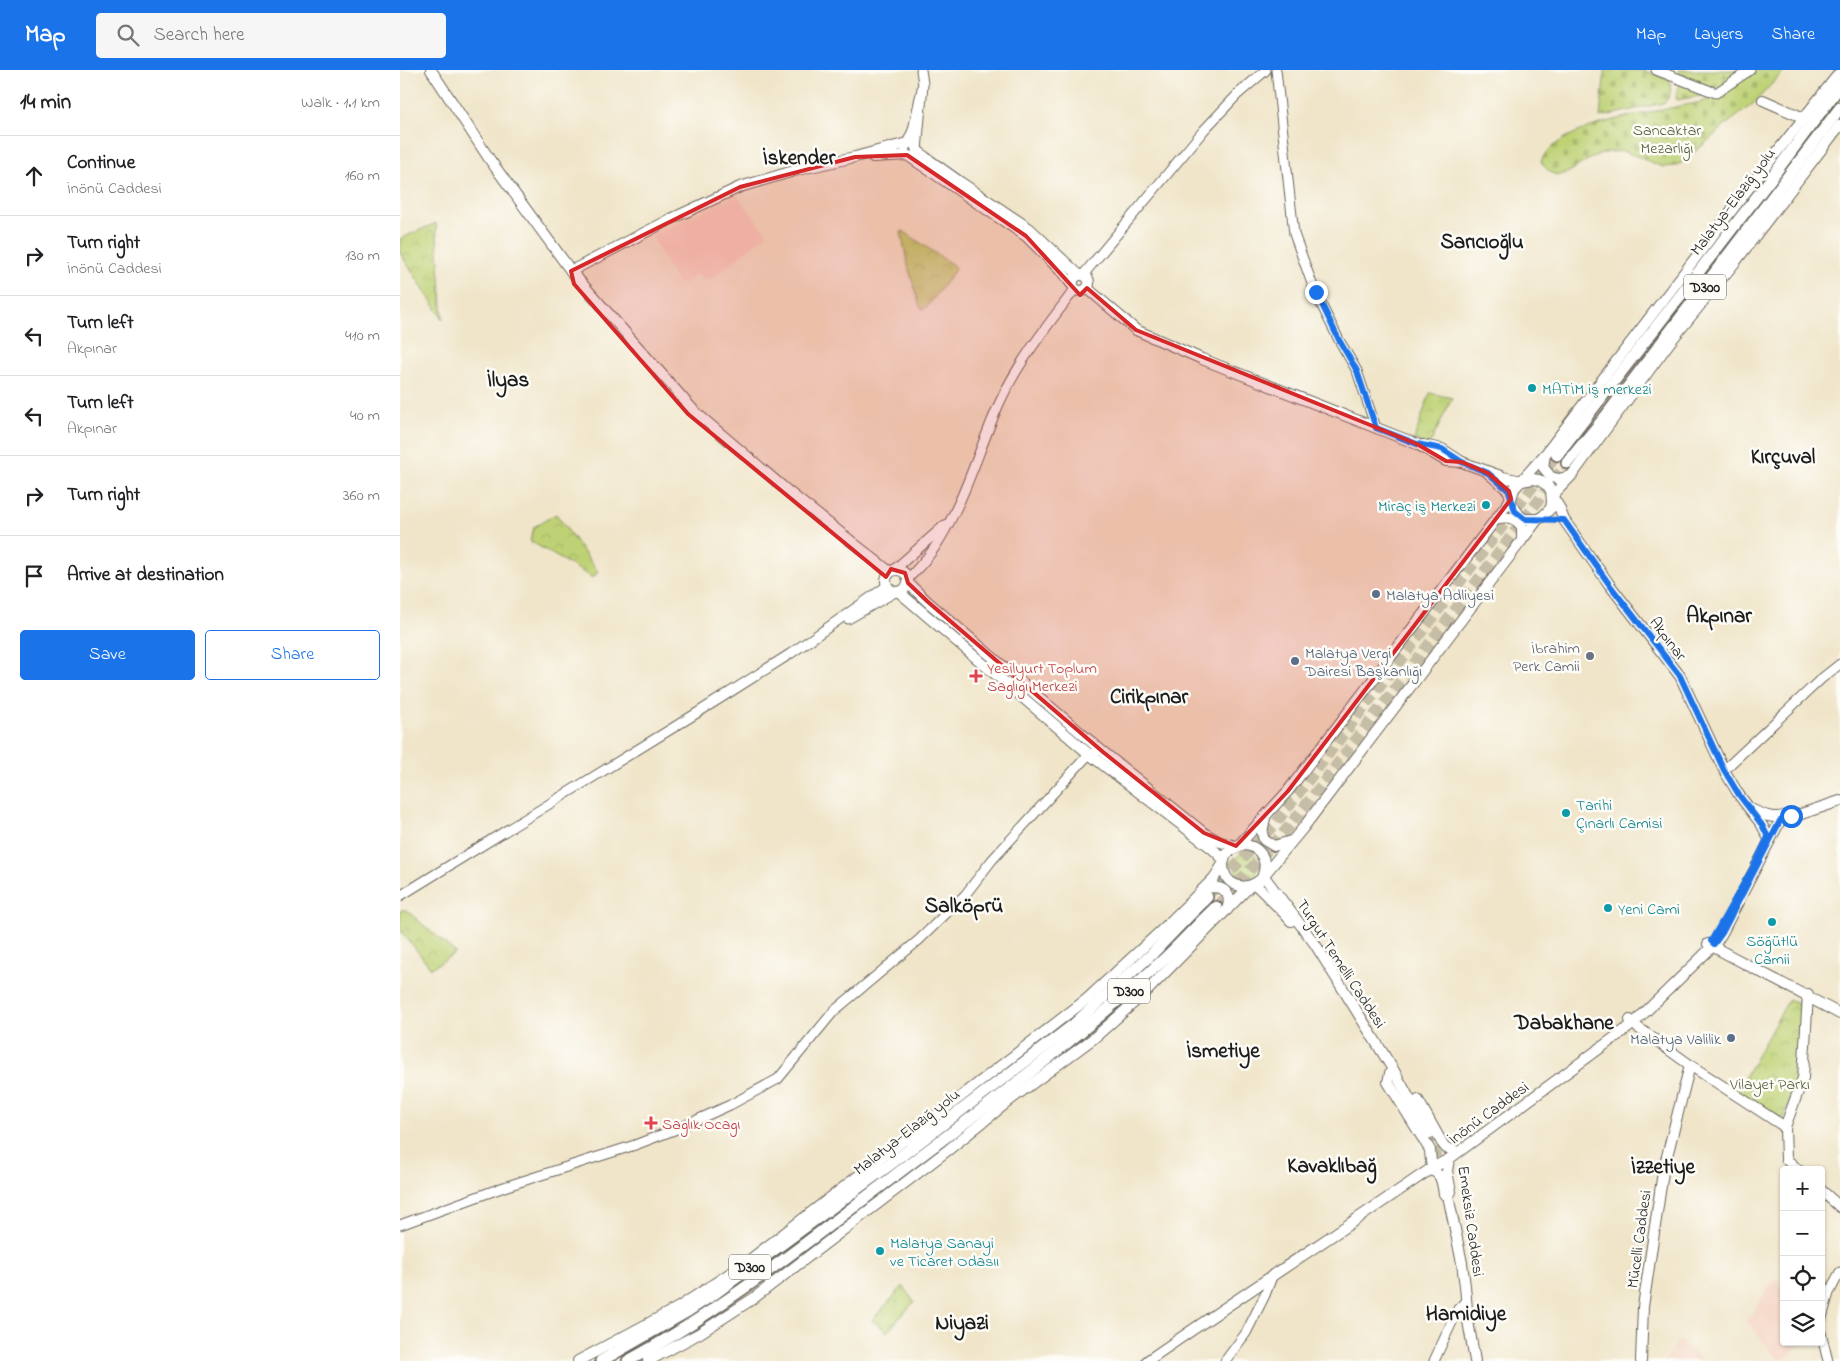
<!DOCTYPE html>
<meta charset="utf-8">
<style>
body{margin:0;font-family:"Indie Flower",sans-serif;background:#f6f6f6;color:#202124}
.controls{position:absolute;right:15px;bottom:15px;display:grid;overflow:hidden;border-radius:5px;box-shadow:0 1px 4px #0004}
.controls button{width:45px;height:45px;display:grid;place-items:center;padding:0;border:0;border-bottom:1px solid #e0e0e0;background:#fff;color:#202124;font:25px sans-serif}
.stop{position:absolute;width:15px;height:15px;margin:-11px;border:4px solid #1a73e8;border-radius:50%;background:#fff}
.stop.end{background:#1a73e8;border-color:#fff;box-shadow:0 1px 5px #0008}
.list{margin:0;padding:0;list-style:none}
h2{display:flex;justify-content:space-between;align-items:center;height:65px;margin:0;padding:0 20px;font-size:21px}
h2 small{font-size:16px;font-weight:400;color:#757577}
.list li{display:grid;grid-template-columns:32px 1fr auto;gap:15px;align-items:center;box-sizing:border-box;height:80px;padding:0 20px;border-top:1px solid #e0e0e0}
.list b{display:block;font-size:19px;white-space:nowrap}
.list p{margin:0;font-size:16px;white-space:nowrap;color:#757577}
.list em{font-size:16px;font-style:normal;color:#757577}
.actions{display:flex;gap:10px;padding:15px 20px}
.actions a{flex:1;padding:11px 0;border:1px solid #1a73e8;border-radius:5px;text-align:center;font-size:18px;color:#1a73e8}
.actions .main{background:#1a73e8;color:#fff}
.icon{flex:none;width:28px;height:28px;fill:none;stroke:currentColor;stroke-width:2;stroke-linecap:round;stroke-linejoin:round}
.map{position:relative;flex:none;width:1440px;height:1291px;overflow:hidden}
header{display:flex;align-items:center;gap:30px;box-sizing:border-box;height:70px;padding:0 25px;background:#1a73e8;color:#fff}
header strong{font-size:24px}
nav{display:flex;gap:28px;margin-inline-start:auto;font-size:18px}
.search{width:350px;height:45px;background:#f6f6f6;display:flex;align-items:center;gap:12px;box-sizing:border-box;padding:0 18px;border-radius:5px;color:#757577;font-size:19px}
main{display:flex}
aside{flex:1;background:#fff}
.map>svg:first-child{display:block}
.built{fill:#f4d3c1}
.grass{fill:url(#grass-tufts);stroke:#6d7748}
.cemetery{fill:url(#cemetery-stones);stroke:#6d7748}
.park{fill:url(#park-crowns);stroke:#6d7748}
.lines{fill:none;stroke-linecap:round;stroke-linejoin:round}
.secondary-tunnel{stroke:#c6bda6;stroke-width:10;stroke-dasharray:10 5;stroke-linecap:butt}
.trunk-tunnel{stroke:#c6bda6;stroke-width:11;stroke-dasharray:11 5.5;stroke-linecap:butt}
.tertiary-casing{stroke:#666259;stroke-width:11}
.secondary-casing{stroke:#666259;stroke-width:12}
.trunk-casing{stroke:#666259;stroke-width:14}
.tertiary{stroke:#fff;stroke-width:9}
.secondary{stroke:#fff;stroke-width:10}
.trunk{stroke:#fff;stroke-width:11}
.route{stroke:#1a73e8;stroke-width:6}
.marked{fill:#d62828;fill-opacity:0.2;stroke:#d62828;stroke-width:4;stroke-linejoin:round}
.culture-dot{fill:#0f9aa8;stroke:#fdfcf7;stroke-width:2}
.service-dot{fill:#5c6f8a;stroke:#fdfcf7;stroke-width:2}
.worship-dot{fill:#6b7280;stroke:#fdfcf7;stroke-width:2}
.health-dot{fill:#e0444e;stroke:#fdfcf7;stroke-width:2}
.labels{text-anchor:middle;stroke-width:5;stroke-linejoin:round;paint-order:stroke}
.shield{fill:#fdfcf7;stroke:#605f5e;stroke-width:1}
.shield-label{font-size:15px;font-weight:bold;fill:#1c1c1c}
.park-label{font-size:16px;fill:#555c3b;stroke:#fdfcf7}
.street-label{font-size:16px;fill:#1c1c1c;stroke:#fdfcf7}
.culture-label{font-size:16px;fill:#0d838f;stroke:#fdfcf7;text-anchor:start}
.service-label{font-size:16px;fill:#4e5e75;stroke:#fdfcf7;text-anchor:start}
.worship-label{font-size:16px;fill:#5b616d;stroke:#fdfcf7;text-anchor:end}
.health-label{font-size:16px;fill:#be3a42;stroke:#fdfcf7;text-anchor:start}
.district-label{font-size:21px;font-weight:bold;fill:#1c1c1c;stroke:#fdfcf7}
</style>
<header>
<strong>Map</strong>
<div class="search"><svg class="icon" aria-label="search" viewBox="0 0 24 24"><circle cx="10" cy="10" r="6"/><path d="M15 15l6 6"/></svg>Search here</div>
<nav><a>Map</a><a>Layers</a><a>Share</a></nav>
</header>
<main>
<aside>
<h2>14 min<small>Walk · 1.1 km</small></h2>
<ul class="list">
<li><svg class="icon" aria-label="ahead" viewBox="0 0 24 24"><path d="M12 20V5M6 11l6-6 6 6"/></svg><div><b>Continue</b><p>İnönü Caddesi</p></div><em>160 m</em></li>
<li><svg class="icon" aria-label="right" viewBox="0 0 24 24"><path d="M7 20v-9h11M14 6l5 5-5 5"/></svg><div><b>Turn right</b><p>İnönü Caddesi</p></div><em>130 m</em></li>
<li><svg class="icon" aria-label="left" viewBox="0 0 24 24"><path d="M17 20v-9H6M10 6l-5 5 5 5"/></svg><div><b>Turn left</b><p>Akpınar</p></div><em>410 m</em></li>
<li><svg class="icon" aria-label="left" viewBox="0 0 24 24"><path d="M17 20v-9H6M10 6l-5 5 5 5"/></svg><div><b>Turn left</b><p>Akpınar</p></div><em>40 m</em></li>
<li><svg class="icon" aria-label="right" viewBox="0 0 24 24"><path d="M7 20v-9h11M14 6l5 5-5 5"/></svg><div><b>Turn right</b></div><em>360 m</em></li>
<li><svg class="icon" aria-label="arrive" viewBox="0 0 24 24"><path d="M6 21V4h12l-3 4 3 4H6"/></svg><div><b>Arrive at destination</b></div></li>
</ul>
<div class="actions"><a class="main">Save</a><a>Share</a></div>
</aside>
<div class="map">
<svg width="1440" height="1291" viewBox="0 0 1440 1291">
<defs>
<pattern id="grass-tufts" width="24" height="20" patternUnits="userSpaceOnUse" patternTransform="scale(1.25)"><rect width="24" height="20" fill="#bed275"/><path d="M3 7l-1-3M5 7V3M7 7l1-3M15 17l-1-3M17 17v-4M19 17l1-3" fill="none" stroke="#a3b465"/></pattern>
<pattern id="cemetery-stones" width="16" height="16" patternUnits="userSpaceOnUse" patternTransform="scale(1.25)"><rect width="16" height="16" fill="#bed275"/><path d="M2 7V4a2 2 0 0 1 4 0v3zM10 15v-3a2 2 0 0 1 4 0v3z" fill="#a3b465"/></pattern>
<pattern id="park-crowns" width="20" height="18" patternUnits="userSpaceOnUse" patternTransform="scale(1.25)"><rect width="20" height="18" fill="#bed275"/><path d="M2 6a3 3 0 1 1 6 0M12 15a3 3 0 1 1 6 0" fill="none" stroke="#a3b465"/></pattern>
</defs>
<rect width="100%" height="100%" fill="#fdfcf7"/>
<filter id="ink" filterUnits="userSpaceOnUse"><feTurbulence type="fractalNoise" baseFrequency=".02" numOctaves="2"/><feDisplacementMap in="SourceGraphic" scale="10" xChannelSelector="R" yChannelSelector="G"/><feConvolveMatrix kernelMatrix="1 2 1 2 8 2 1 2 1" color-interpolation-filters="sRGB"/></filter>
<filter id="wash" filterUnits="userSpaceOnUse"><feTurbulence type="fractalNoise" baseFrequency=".0096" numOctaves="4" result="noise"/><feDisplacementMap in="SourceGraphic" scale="20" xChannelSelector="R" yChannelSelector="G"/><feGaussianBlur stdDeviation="1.12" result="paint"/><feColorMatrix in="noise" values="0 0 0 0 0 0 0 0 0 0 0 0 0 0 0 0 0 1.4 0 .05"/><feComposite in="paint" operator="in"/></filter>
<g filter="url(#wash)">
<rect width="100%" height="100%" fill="#f0e5c9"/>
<g class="built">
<path d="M 337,125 L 367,164 L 310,210 L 295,205 L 284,214 L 278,214 L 251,165 Z"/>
<path d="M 1375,1208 L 1384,1219 L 1384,1272 L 1402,1272 L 1383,1291 L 1380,1291 L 1370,1280 L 1347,1251 Z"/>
<path d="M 1279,1270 L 1304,1291 L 1264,1291 Z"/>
</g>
<circle class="grass" cx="847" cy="795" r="13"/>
<g class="cemetery">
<path d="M 1205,0 L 1241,0 L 1269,9 C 1272,17 1271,27 1264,33 L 1200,47 Z"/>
<path d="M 1279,0 L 1346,0 L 1318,18 L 1310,18 L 1279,4 Z"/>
<path d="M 1356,0 L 1385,0 L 1353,34 L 1328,53 L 1285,91 L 1275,96 L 1263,97 L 1226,82 C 1209,80 1195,85 1181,94 C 1176,97 1169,103 1163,104 C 1153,107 1146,100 1141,91 C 1158,55 1244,44 1280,36 C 1290,34 1301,33 1310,29 C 1326,22 1341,9 1356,0 Z"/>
<path d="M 1279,13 L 1305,23 L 1305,25 L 1277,30 L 1276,26 Z"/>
</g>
<g class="park">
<path d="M 36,153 L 43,249 L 0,183 L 0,169 Z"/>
<path d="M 503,161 L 554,196 L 555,200 L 527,237 L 524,239 L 520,237 L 508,196 L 501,162 Z"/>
<path d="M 1030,323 L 1052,328 L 1029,376 L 1014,369 Z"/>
<path d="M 156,444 L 198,502 L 193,508 L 130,471 L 134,457 Z"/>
<path d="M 2,840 L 6,840 L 56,883 L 31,898 L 0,860 L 0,841 Z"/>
<path d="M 1389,929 L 1403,936 L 1399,1007 L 1383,1048 L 1378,1050 L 1335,1024 Z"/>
<path d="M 503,1216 L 514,1232 L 487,1262 L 472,1250 Z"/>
</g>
</g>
<g filter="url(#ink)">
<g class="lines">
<path class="secondary-tunnel" d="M 1029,1064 L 1045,1112"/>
<g class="trunk-tunnel">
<path d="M 809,824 L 875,754 L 1157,385"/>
<path d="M 816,837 L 885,761 L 912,727 L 1167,393"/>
</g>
<g class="tertiary-casing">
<g id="tertiary">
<path d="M 876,0 L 894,164 L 915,222 L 939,270 L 957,301 L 976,358"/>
<path d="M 1256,0 L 1316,23 L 1350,0"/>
<path d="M 505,78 L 513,60 L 523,14"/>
<path d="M 516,82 L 517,80 L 523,14 L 521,0"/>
<path d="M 683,205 L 804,60 L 838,24 L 866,0"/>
<path d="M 495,499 L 545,455"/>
<path d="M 508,509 C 517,499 528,488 535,477 C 564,433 578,381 599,334 C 618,292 648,255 675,219"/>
<path d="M 448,549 L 495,522"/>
<path d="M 1324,700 L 1421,609 L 1440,594"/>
<path d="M 0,826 L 297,643 L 390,584 L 487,516"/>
<path d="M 0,1155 L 104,1117 L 235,1075 L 279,1058 L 330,1035 L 378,1009 L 434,941 L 519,870 L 565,825 L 592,790 L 689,684 L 695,683"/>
<path d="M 1421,1251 L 1429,1223 L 1440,1202"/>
<path d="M 1421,1263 L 1428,1291"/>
<path d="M 825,1291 L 846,1263 L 865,1225 L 873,1204"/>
<path d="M 1034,1291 L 1058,1239 L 1066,1231"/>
</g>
</g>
<g class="secondary-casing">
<g id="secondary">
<path d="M 31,0 L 90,90 L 171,201 L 294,341 L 390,423 L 490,502"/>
<path d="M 1363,30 L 1404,48"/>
<path d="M 473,87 L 507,85 L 626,166 L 662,202 L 673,216"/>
<path d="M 171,201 L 271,149 L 340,117 L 397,100 L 455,87 L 507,73 L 514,73 L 517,80 L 525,87 L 560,112 L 630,159 L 679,205"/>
<circle cx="681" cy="213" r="8"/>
<path d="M 687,218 L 736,260 L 802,289 L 1017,374 L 1046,391 L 1062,392"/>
<path d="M 1023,375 L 1042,379 L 1062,392 L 1103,407 L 1122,411 L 1133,409 L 1139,410 L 1148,416 L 1151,421 L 1152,432 L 1151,438 L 1143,446 L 1138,449 L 1125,449 L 1120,446 L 1112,435 L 1109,421 L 1088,403"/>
<path d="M 1145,385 L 1143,397 L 1151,407 L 1159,409 L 1170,406"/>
<path d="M 1152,426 L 1172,405 L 1270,272 L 1336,191 L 1440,55"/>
<path d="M 1152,426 L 1159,437 L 1164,450 L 1209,514 L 1280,606 L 1324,700 L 1339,725 L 1362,755 L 1368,767"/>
<path d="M 1096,449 C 1108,446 1115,447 1122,457 L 1122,467"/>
<circle cx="497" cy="511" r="11"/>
<path d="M 508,513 L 528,532 L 703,682 L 804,763 L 820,772 L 836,776"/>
<path d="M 499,522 L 689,684 L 813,779 L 824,790"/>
<path d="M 1351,739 C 1363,745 1374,750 1387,745"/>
<path d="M 865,748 L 862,763 L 864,770 L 874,776 L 891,771"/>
<path d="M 838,776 C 856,772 869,787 863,805"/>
<path d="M 823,794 C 823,815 844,823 860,810 L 903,758 L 1138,449"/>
<path d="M 863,805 L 915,874 L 994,1001 L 1029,1064"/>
<path d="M 855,814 L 885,844 L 891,851"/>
<path d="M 802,820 C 819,813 834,820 827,840"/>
<path d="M 1308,874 L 1440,944"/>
<path d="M 1230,950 L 1233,954 L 1290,995 L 1385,1057"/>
<path d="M 990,1003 L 988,1012 L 1030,1080 L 1031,1092"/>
<path d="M 1018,1030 L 1042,1073 L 1046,1078 L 1054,1080"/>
<path d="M 1049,1089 L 1047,1101 L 1051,1122"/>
<path d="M 1029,1100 C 1042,1102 1042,1113 1044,1124"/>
<path d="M 1398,1100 L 1386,1089 L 1385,1057 L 1403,1008 L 1408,924"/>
<path d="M 1046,1116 L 1062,1193 L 1065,1216 L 1068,1251 L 1075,1291"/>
<path d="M 1421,1120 L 1440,1137"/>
<path d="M 178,1291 L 279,1237 L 347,1192 L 687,929 L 762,860 L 814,808 L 823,794 L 826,784 L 838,776 L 888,721 L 1096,449 L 1111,429 L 1114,419 L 1147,382 L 1358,106 L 1440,2"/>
<path d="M 248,1291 L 300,1263 L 354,1228 L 548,1080 L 610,1030 L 694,968 L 747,921 L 850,816"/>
<path d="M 747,1291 C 841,1226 937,1163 1032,1098 L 1049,1089 L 1233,954 L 1315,874 L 1322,863 L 1380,751 L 1440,731"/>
<path d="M 1241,1291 L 1243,1237 L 1263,1102 L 1290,995"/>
</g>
</g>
<g class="trunk-casing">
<g id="trunk">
<path d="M 1157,385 L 1369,111 L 1440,16"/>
<path d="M 1167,393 L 1205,347 L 1440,38"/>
<path d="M 511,1071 L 530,1049"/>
<path d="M 201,1291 L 288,1241 L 314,1224 L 492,1093 L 672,956 L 752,884 L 807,827"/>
<path d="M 228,1291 C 322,1240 404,1174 489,1110 C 582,1039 677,970 763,890 C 781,873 798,854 816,837"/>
</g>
</g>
<use href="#tertiary" class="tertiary"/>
<use href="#secondary" class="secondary"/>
<use href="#trunk" class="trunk"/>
</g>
</g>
<g class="lines" filter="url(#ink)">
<path class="route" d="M 916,222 L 939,270 L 957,301 L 976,358 L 1017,374 L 1042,379 L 1062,392 L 1088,403 L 1109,421 L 1115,441 L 1125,449 L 1164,450 L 1209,514 L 1280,606 L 1324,700 L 1339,725 L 1362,755 L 1368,767 L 1357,790 L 1311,871 L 1314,874 L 1322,863 L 1380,751 L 1391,746"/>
</g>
<path class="marked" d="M 507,85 L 626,166 L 680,225 L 687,218 L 736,260 L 1017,374 L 1046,391 L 1062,392 L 1088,403 L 1109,421 L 1111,429 L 888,721 L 836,776 L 804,763 L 703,682 L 528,532 L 508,513 L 505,503 L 491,499 L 486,507 L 288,344 L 174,214 L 171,201 L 340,117 L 455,87 Z"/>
<g class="culture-dot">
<circle cx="1132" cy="318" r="5"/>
<circle cx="1086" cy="435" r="5"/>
<circle cx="1166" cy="743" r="5"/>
<circle cx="1208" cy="838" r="5"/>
<circle cx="1372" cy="852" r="5"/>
<circle cx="480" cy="1181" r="5"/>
</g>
<g class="service-dot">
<circle cx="976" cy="524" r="5"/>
<circle cx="895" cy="591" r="5"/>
<circle cx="1331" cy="968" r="5"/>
</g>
<circle class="worship-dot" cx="1190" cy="586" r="5"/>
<g class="health-dot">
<path d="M573.5 598.5h5v5h5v5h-5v5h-5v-5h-5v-5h5z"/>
<path d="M248.5 1045.5h5v5h5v5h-5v5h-5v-5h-5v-5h5z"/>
</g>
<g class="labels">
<g class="shield">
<rect x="1284" y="204.5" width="42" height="25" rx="4"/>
<rect x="708" y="908.5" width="42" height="25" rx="4"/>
<rect x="329" y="1184.5" width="42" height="25" rx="4"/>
</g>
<g class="shield-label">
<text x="1305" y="222">D300</text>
<text x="729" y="926">D300</text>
<text x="350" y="1202">D300</text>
</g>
<g class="park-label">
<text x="1267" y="65">Sancaktar<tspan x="1267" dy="18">Mezarlığı</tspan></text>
<text x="1370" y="1019">Vilayet Parkı</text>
</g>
<g class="street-label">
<text transform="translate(1332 131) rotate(-53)" y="6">Malatya-Elazığ yolu</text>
<text transform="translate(1269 568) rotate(53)" y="6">Akpınar</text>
<text transform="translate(942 893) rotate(57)" y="6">Turgut Temelli Caddesi</text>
<text transform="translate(1088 1042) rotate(-36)" y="6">İnönü Caddesi</text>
<text transform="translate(506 1061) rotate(-38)" y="6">Malatya-Elazığ yolu</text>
<text transform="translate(1072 1151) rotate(82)" y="6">Emeksiz Caddesi</text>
<text transform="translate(1238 1169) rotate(-82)" y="6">Mücelli Caddesi</text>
</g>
<g class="culture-label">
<text x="1142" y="324">MATİM iş merkezi</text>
<text x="1076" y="441" text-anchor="end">Miraç iş Merkezi</text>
<text x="1176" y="740">Tarihi<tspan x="1176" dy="18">Çınarlı Camisi</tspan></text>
<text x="1218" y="844">Yeni Cami</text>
<text x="1372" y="876" text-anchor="middle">Söğütlü<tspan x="1372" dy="18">Camii</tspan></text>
<text x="490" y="1178">Malatya Sanayi<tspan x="490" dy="18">ve Ticaret Odasıı</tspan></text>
</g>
<g class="service-label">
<text x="986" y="530">Malatya Adliyesi</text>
<text x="905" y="588">Malatya Vergi<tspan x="905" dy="18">Dairesi Başkanlığı</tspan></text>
<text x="1321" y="974" text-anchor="end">Malatya Valilik</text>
</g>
<g class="worship-label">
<text x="1180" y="583">İbrahim<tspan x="1180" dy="18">Perk Camii</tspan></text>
</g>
<g class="health-label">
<text x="587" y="603">Yesilyurt Toplum<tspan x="587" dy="18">Saglıgı Merkezi</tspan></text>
<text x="262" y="1059">Saglık Ocagı</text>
</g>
<g class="district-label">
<text x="399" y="94">İskender</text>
<text x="1082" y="178">Sarıcıoğlu</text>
<text x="108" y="316">İlyas</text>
<text x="1383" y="393">Kırçuval</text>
<text x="1319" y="552">Akpınar</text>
<text x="749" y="633">Cirikpınar</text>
<text x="564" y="842">Salköprü</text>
<text x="1164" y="959">Dabakhane</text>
<text x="823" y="987">İsmetiye</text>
<text x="932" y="1102">Kavaklıbağ</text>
<text x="1263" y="1103">İzzetiye</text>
<text x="1066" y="1250">Hamidiye</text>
<text x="562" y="1259">Niyazi</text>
</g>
</g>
</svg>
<div class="controls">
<button>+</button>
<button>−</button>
<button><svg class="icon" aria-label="locate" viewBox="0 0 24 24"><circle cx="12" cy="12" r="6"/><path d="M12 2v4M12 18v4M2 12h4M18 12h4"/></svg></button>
<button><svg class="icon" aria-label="layers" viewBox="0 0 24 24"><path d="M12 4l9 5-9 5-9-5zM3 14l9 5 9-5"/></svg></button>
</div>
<div class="stop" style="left:1391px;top:746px"></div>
<div class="stop end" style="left:916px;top:222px"></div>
</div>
</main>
